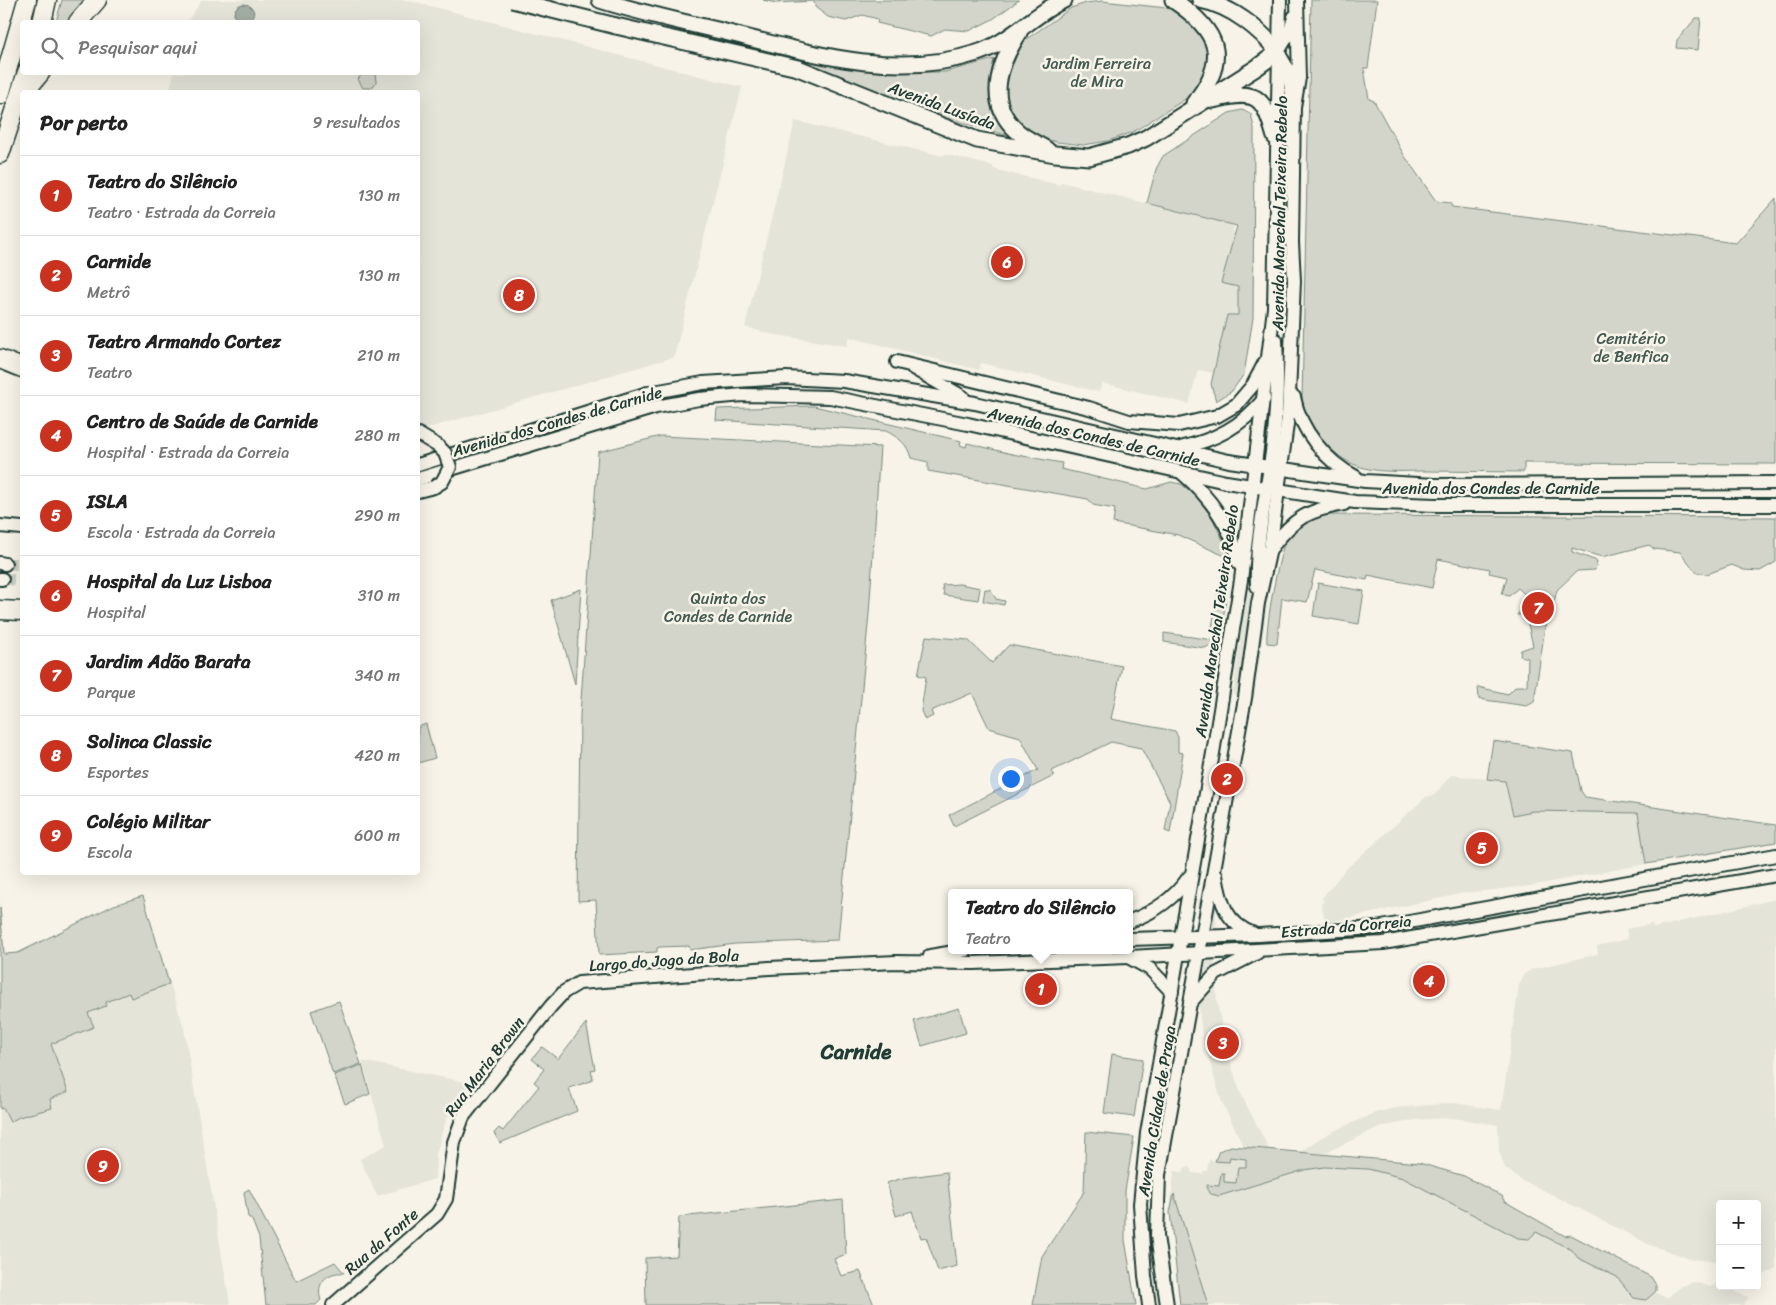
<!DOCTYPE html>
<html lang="pt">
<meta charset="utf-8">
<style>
body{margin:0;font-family:Sriracha,sans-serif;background:#f2f2f2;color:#222}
.controls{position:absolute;right:15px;bottom:15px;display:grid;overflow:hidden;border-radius:5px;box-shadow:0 5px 20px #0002}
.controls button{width:45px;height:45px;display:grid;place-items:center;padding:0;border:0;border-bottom:1px solid #e0e0e0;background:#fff;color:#222;font:25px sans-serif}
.you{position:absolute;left:1010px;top:778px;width:18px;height:18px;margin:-12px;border:4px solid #fff;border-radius:50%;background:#1a73e8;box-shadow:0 0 0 8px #1a73e833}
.badge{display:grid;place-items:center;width:32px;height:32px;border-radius:50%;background:#c8321e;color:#fff;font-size:16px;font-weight:700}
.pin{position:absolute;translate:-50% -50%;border:2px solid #fff;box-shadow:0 1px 5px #0006}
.popup{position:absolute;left:948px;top:889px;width:185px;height:65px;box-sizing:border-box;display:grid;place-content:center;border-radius:5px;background:#fff;filter:drop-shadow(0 1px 4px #0005);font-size:16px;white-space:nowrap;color:#767676}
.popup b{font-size:19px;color:#222}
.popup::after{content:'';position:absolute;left:50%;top:100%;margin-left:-10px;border:10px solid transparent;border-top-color:#fff}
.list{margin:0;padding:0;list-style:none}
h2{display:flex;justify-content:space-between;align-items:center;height:65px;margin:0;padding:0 20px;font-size:21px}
h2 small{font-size:16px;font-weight:400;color:#767676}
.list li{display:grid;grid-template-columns:32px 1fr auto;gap:15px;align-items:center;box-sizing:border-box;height:80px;padding:0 20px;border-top:1px solid #e0e0e0}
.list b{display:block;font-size:19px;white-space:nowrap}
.list p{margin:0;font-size:16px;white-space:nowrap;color:#767676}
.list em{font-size:16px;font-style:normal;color:#767676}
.icon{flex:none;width:28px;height:28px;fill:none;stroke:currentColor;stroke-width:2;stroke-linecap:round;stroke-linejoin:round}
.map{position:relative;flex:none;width:1776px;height:1305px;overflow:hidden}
.search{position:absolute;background:#fff;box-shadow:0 5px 20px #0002;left:20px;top:20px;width:400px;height:55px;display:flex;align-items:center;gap:12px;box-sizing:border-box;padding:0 18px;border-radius:5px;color:#767676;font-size:19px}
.panel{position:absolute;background:#fff;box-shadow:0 5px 20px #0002;left:20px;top:90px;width:400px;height:785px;border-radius:5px}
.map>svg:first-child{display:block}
.built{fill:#e5e4d9}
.green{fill:#d3d5ca;stroke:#79897f}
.water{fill:#a4ada3;stroke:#6f8077}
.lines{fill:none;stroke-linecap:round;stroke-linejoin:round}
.secondary-tunnel{stroke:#cccfc4;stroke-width:12;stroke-dasharray:12 6;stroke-linecap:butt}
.secondary-casing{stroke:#1f3d34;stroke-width:16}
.primary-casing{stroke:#1f3d34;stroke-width:19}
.highway-casing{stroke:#1f3d34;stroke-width:21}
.secondary{stroke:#f7f3e8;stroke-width:12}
.primary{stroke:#f7f3e8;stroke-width:15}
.highway{stroke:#f7f3e8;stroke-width:18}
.secondary-bridge-casing{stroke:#1f3d34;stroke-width:16;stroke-linecap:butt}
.primary-bridge-casing{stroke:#1f3d34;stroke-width:19;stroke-linecap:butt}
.secondary-bridge{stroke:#f7f3e8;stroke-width:12}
.primary-bridge{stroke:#f7f3e8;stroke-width:15}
.labels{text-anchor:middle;stroke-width:5;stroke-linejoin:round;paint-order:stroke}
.park-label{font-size:16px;fill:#435b52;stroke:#f7f3e8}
.street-label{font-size:16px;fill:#1f3d34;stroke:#f7f3e8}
.district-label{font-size:21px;font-weight:bold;fill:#1f3d34;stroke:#f7f3e8}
</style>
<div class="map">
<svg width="1776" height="1305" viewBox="0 0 1776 1305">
<rect width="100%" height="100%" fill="#f7f3e8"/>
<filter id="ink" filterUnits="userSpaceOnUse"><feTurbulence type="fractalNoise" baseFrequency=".02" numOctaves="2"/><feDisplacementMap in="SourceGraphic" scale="10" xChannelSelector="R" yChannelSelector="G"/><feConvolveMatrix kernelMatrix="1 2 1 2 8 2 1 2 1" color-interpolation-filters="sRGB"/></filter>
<g filter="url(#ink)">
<g class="built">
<path d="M 202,0 L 407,0 L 742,87 L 674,357 L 418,431 L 418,92 L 169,92 L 174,73 L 418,72 L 418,22 L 187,22 Z"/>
<path d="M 795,121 L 943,156 L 944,154 L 993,166 L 993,169 L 1060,185 L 1061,182 L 1234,225 L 1232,232 L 1239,234 L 1252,255 L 1255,264 L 1253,318 L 1246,364 L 1241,379 L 1232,391 L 1216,401 L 1211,386 L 1213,373 L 1198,370 L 1189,404 L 1102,383 L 1099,392 L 981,363 L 979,370 L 849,337 L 847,346 L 770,334 L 745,327 Z"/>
<path d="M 1251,555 L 1274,558 L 1254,698 L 1233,695 Z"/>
<path d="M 1451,775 L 1505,781 L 1513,815 L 1533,811 L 1638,813 L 1646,864 L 1530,886 L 1464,893 L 1326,923 L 1321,903 L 1324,902 L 1322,898 L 1344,871 L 1426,797 L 1434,795 Z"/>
<path d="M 143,896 L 184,1028 L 230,1304 L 0,1305 L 0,900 L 5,954 L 19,953 L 114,905 Z"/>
<path d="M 1199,899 L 1217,902 L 1214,958 L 1217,1002 L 1226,1048 L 1240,1092 L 1269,1149 L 1300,1152 L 1320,1138 L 1338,1129 L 1375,1113 L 1394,1108 L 1454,1103 L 1501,1110 L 1519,985 L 1524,974 L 1533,969 L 1598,954 L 1597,946 L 1628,939 L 1626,929 L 1652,924 L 1654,928 L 1776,899 L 1776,1268 L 1757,1279 L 1757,1204 L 1720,1204 L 1720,1262 L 1692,1259 L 1650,1245 L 1539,1188 L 1522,1181 L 1505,1168 L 1499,1151 L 1498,1125 L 1454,1118 L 1416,1120 L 1379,1127 L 1323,1154 L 1419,1163 L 1464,1176 L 1502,1196 L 1504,1201 L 1565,1236 L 1571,1235 L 1652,1291 L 1667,1298 L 1682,1286 L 1694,1282 L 1710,1287 L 1720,1282 L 1720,1286 L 1745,1286 L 1734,1292 L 1749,1297 L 1743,1305 L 1180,1305 L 1170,1212 L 1174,1171 L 1183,1172 L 1185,1167 L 1190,1167 L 1192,1173 L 1203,1174 L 1203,1171 L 1207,1171 L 1209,1160 L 1215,1161 L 1219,1151 L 1231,1146 L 1244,1147 L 1221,1100 L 1202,1036 L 1194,959 Z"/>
<path d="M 362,1061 L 470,1083 L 452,1107 L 443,1128 L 436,1155 L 435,1179 L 377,1196 L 360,1159 L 386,1145 Z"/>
</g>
<g class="green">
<path d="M 62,0 L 93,0 L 76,22 L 56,22 Z"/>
<path d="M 763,0 L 1019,0 L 993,19 L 969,31 L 945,29 L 931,36 L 877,23 L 878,19 L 862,15 L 846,21 L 828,17 L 815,7 L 814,1 L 776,3 Z"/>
<path d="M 1311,0 L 1377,0 L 1368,68 L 1364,68 L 1369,99 L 1374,101 L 1404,155 L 1436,201 L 1450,203 L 1452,207 L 1736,243 L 1776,198 L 1776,464 L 1524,463 L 1524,472 C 1491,472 1457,471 1424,471 C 1401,471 1375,474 1353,464 C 1329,454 1308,424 1302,400 Z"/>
<path d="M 1102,1 L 1176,9 L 1204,29 L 1212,62 L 1195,93 L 1187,98 L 1133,132 L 1108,141 L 1083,145 L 1057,142 L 1036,137 L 1009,115 L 1001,81 L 1021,43 L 1071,8 L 1086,3 Z"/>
<path d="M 1696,18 L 1701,18 L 1698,50 L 1676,48 L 1677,40 Z"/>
<path d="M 678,31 L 787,57 L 884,72 L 945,72 L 994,59 C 987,96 988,106 1013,137 L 935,115 L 817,68 L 678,32 Z"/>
<path d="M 363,73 L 375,73 L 376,82 L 372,88 L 363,88 L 358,79 Z"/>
<path d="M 1242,110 L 1251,114 L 1254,128 L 1253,318 L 1244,374 L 1232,391 L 1216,401 L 1211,384 L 1227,315 L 1238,315 L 1238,287 L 1221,283 L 1237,226 L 1147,203 L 1156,169 L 1163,156 L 1229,113 Z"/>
<path d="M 814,406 L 961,441 L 960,445 L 966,447 L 967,443 L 1012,454 L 1062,463 L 1061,469 L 1147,489 L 1171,482 L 1181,484 L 1194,494 L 1212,517 L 1229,553 L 1231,564 L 1221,634 L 1211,633 L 1225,556 L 1178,535 L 1113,523 L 1115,509 L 1093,505 L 1088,499 L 928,471 L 928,462 L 911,458 C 907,443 899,438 886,431 L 716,420 L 717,409 Z"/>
<path d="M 661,436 L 880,447 L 869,614 L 838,940 L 735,944 L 690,950 L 689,946 L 659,947 L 657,948 L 657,952 L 599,955 L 596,900 L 578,901 L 580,715 L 598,452 Z"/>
<path d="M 1322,515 L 1776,517 L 1776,562 L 1760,571 L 1744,570 L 1732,565 L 1707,574 L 1697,573 L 1680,552 L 1654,549 L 1649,545 L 1602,557 L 1572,548 L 1572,552 L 1597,561 L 1595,570 L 1577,571 L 1557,590 L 1551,614 L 1547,614 L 1534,702 L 1527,706 L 1485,700 L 1479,698 L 1478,687 L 1508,694 L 1516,686 L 1527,686 L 1528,658 L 1520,656 L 1521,650 L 1533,646 L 1526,615 L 1517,615 L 1530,599 L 1518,588 L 1509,596 L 1502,594 L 1507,577 L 1489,573 L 1490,569 L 1438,559 L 1432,588 L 1368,575 L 1367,580 L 1315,570 L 1307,602 L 1282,598 L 1277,644 L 1267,643 C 1265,628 1279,551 1287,538 C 1295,527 1310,519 1322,515 Z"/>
<path d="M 1318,583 L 1364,591 L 1359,624 L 1313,616 Z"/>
<path d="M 960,584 L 980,588 L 978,600 L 944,595 L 942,585 Z"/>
<path d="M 581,589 L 575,684 L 551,600 Z"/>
<path d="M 985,589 L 991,590 L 996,599 L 1005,601 L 1004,605 L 983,601 Z"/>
<path d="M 1164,633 L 1213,640 L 1214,643 L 1205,648 L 1164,642 Z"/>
<path d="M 926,636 L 968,640 L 992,663 L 1009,645 L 1122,666 L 1111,719 L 1175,731 L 1178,737 L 1178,752 L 1183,753 L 1170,833 L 1165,831 L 1170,802 L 1141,748 L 1111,742 L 1052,771 L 1054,776 L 954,826 L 949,815 L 1038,770 L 1020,737 L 989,728 L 972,693 L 931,711 L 933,716 L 925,720 L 921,711 L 926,677 L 918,675 Z"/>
<path d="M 426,724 L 435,758 L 418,763 L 418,727 Z"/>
<path d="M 1493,741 L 1573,753 L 1581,791 L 1585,797 L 1776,825 L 1776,842 L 1646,864 L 1638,813 L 1533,811 L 1513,815 L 1505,781 L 1487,779 Z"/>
<path d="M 143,896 L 169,984 L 131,998 L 129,993 L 106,1002 L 106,1006 L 88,1013 L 94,1027 L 51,1044 L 68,1092 L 50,1099 L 52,1108 L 19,1117 L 10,1122 L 3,1108 L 0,1109 L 0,908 L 4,954 L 18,953 L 114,905 Z"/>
<path d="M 339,1001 L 361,1064 L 333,1074 L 311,1011 Z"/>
<path d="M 959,1008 L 966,1033 L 922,1046 L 914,1021 Z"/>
<path d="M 586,1023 L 595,1069 L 591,1070 L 593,1078 L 591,1081 L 569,1088 L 577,1111 L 500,1143 L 494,1133 L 499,1128 L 503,1131 L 539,1086 L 534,1082 L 544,1069 L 532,1059 L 542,1047 L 558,1059 Z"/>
<path d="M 1112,1054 L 1143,1059 L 1134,1117 L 1104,1113 Z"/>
<path d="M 362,1065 L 370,1094 L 345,1104 L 334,1075 Z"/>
<path d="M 1086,1132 L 1134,1137 L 1125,1191 L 1125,1240 L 1136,1305 L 1033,1305 L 1042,1256 L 1084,1192 Z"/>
<path d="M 1231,1146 L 1419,1163 L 1464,1176 L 1502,1196 L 1504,1201 L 1565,1236 L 1571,1235 L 1651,1277 L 1656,1285 L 1656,1291 L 1646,1300 L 1634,1298 L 1617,1277 L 1578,1258 L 1572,1250 L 1536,1232 L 1529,1239 L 1518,1238 L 1403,1178 L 1368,1169 L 1324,1167 L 1304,1170 L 1219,1196 L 1211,1194 L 1207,1190 L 1207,1185 L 1219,1186 L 1221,1173 L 1224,1173 L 1224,1182 L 1236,1183 L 1238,1167 L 1246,1167 L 1246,1159 L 1230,1157 L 1229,1162 L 1215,1161 L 1219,1151 Z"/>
<path d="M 947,1172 L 957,1266 L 938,1271 L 926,1237 L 921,1238 L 912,1211 L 896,1216 L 887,1183 L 903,1178 Z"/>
<path d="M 249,1189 L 296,1281 L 335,1262 L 344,1273 C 327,1271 315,1284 321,1300 L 316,1305 L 266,1305 L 259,1238 L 252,1220 L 248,1217 L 244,1192 Z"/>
<path d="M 1174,1194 L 1208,1305 L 1180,1305 L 1170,1212 Z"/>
<path d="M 843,1200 L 846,1254 L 834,1259 L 841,1276 L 860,1271 L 874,1305 L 646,1305 L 645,1258 L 677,1256 L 679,1217 Z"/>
</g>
<circle class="water" cx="244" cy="14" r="10"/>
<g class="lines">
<g class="secondary-tunnel">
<path d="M 5,564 L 22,564"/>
<path d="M 2,579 L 22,580"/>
</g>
<g class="secondary-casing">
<g id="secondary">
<path d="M 1292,95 L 1288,69 L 1278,52 L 1290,32 L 1294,17"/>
<path d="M 897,362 L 1089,408 L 1129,421 L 1179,425 L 1217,416 L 1236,405 L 1253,385 L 1265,362"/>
<path d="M 913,368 L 963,397"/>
<path d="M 1294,397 C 1300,430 1326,462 1356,477"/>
<path d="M 418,434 L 438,446"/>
<path d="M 1180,448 C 1215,440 1241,427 1264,399"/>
<path d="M 418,465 L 648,393 L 703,383 L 786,378 L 844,381 L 975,403 L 1229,461 L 1365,481 L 1435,485 L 1776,483"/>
<path d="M 1182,473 C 1209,496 1234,529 1239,564"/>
<path d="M 418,479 L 656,407 L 699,399 L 743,395 L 789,396 L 830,397 L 968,424 L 1226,482 L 1355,502 L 1436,505 L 1776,505"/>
<path d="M 418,491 L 434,487"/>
<path d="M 0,526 L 22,528"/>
<path d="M 1272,547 C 1294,518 1308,510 1344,504"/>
<path d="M 0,563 L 5,564"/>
<path d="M 0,579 L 2,579"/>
<path d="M 1257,586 C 1255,538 1268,491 1273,443 C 1277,409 1278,374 1276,340"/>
<path d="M 1216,875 C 1220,901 1226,924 1254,934"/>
<path d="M 1130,921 C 1155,912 1174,899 1189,877"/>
<path d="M 1130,939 L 1259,935 L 1376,928 L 1776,855"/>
<path d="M 930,956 L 966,950"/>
<path d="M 1130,958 L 1150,969 L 1172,992"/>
<path d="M 1190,1003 L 1216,974 L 1257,953"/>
<path d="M 333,1305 L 437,1214 L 446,1199 L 454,1142 L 463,1117 L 551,1006 L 564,992 L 579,983 L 769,968 L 896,962 L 974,963 L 1129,957 L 1383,943 L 1776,875"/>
<path d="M 1149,1305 L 1145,1276 L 1140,1204 L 1147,1133 L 1213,753 L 1241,580 L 1274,308 L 1280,0"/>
<path d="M 1167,1305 L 1157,1236 L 1159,1175 L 1245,698 L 1258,603 L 1270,549 L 1288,417 L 1294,281 L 1292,242 L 1294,107 L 1299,78 L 1297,0"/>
</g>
</g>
<g class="primary-casing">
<g id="primary">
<path d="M 600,0 C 641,13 683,22 725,32 C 806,52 894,80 977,53 C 1010,43 1033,14 1064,0"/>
<path d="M 1173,0 C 1218,30 1231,58 1194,103"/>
<path d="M 616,26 L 798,68 L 977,140 L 1055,154 L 1089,157 L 1128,146 L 1146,138 L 1256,68 L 1278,52 C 1259,28 1231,6 1200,0"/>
<path d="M 1019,33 C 999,64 985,102 1017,131 C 1026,139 1038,144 1047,150"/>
<path d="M 1213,100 C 1257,89 1263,95 1275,137"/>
</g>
</g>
<g class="highway-casing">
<g id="highway">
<path d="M 42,22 L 47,0"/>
<path d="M 78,22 L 97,0"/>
<path d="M 25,92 L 41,72"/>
<path d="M 0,95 L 27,0"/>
<path d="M 0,154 L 27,72"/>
<path d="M 0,359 L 22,368"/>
<path d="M 0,610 L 22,611"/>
</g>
</g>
<use href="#secondary" class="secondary"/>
<use href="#primary" class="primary"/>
<use href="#highway" class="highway"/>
<g class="secondary-bridge-casing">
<path id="secondary-bridge" d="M 434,487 L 442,482 L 450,467 L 445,453 L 438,446"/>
</g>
<g class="primary-bridge-casing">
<path id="primary-bridge" d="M 512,0 L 616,26"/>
</g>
<use href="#secondary-bridge" class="secondary-bridge"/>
<use href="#primary-bridge" class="primary-bridge"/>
</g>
</g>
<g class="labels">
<g class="park-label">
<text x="1097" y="69">Jardim Ferreira<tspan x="1097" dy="18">de Mira</tspan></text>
<text x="1631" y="344">Cemitério<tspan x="1631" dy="18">de Benfica</tspan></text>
<text x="728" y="604">Quinta dos<tspan x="728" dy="18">Condes de Carnide</tspan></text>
</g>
<g class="street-label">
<text transform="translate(942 105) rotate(20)" y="6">Avenida Lusíada</text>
<text transform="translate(1279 213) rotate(-89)" y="6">Avenida Marechal Teixeira Rebelo</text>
<text transform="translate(557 421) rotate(-16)" y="6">Avenida dos Condes de Carnide</text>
<text transform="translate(1094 436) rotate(13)" y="6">Avenida dos Condes de Carnide</text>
<text x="1491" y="494">Avenida dos Condes de Carnide</text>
<text transform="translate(1216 621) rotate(-82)" y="6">Avenida Marechal Teixeira Rebelo</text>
<text transform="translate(1346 926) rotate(-5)" y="6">Estrada da Correia</text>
<text transform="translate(664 960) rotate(-4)" y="6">Largo do Jogo da Bola</text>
<text transform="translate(484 1066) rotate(-53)" y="6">Rua Maria Brown</text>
<text transform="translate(1156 1111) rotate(-81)" y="6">Avenida Cidade de Praga</text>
<text transform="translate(381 1241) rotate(-41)" y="6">Rua da Fonte</text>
</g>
<g class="district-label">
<text x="856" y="1059">Carnide</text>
</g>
</g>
</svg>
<div class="controls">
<button>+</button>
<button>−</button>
</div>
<div class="you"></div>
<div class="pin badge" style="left:1041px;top:989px">1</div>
<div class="popup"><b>Teatro do Silêncio</b>Teatro</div>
<div class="pin badge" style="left:1227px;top:779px">2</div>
<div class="pin badge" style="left:1223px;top:1043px">3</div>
<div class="pin badge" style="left:1429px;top:981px">4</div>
<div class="pin badge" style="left:1482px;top:848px">5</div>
<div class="pin badge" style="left:1007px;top:262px">6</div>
<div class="pin badge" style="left:1538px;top:608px">7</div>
<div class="pin badge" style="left:519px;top:295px">8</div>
<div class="pin badge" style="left:103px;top:1166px">9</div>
<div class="search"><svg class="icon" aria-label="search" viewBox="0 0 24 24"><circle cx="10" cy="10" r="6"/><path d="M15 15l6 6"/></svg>Pesquisar aqui</div>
<section class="panel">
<h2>Por perto<small>9 resultados</small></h2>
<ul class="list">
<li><span class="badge">1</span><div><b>Teatro do Silêncio</b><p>Teatro · Estrada da Correia</p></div><em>130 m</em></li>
<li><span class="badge">2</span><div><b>Carnide</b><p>Metrô</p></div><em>130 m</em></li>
<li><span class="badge">3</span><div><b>Teatro Armando Cortez</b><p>Teatro</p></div><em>210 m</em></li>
<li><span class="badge">4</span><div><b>Centro de Saúde de Carnide</b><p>Hospital · Estrada da Correia</p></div><em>280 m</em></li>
<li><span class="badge">5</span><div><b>ISLA</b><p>Escola · Estrada da Correia</p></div><em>290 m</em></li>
<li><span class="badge">6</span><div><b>Hospital da Luz Lisboa</b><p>Hospital</p></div><em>310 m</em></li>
<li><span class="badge">7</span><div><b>Jardim Adão Barata</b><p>Parque</p></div><em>340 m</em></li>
<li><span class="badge">8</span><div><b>Solinca Classic</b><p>Esportes</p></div><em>420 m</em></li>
<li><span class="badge">9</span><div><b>Colégio Militar</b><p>Escola</p></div><em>600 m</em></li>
</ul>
</section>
</div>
